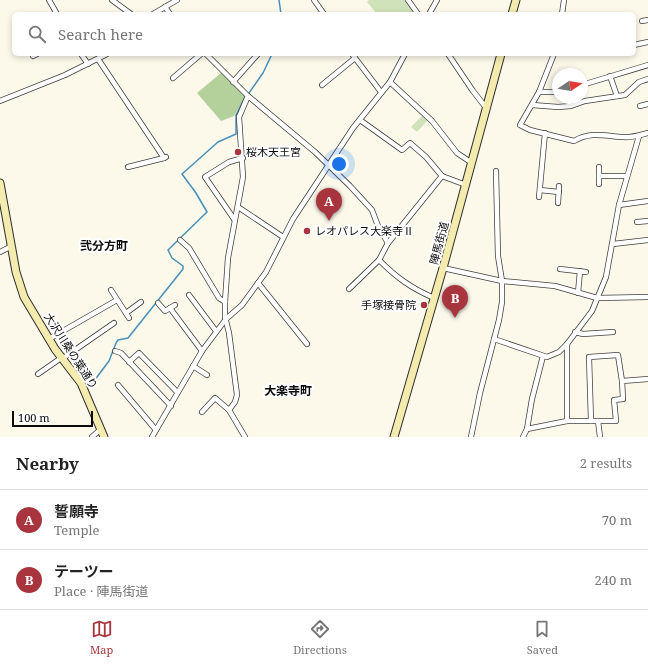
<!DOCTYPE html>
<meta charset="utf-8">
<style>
body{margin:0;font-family:"Noto Serif","Noto Sans JP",serif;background:#f2f2f2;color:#222}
.compass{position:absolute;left:552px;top:68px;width:36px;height:36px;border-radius:50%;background:#fff;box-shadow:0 2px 6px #0003;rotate:78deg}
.scale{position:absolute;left:12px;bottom:10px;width:81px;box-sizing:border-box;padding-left:4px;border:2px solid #0b0b0b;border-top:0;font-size:11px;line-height:14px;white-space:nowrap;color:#0b0b0b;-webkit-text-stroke:3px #fff;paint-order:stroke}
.you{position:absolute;left:339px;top:164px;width:14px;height:14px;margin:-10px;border:3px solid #fff;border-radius:50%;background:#1a73e8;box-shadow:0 0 0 6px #1a73e833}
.badge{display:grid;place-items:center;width:26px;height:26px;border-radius:50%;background:#a8353e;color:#fff;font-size:13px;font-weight:700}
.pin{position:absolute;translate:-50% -33px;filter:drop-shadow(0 1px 2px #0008)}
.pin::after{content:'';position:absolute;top:21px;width:14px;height:12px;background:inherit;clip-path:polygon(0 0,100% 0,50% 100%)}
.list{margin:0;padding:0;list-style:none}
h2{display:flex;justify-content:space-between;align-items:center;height:52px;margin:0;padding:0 16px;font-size:17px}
h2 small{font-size:13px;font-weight:400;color:#767676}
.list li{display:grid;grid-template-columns:26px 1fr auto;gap:12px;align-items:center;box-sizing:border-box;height:60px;padding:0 16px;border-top:1px solid #e0e0e0}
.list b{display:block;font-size:15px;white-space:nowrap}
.list p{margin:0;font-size:13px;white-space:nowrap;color:#767676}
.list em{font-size:13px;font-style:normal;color:#767676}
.icon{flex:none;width:22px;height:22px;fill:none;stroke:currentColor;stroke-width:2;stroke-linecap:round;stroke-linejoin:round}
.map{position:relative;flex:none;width:648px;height:437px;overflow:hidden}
.search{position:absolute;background:#fff;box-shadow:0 2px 6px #0003;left:12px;right:12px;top:12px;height:44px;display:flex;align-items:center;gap:10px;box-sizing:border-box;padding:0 14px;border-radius:6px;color:#767676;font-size:15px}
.sheet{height:172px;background:#fff}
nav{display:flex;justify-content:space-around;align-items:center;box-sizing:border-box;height:56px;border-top:1px solid #e0e0e0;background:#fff;font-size:11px;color:#767676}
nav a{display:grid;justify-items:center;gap:2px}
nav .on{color:#a8353e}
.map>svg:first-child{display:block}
.green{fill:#d0e2b9}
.forest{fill:#b4d19b}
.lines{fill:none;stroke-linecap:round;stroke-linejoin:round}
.stream{stroke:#4690bb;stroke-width:1.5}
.street-casing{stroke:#3e3e3e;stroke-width:6}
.secondary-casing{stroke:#2d2d2d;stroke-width:9}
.street{stroke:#fff;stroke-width:4.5}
.secondary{stroke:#f4ebae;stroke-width:7}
.poi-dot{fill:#a8353e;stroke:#fff;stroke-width:1.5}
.labels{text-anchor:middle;stroke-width:4;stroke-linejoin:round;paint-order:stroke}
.poi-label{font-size:11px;fill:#0b0b0b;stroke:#fff;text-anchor:start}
.street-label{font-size:11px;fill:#0b0b0b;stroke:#fff}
.neighbourhood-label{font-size:12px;font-weight:bold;fill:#0b0b0b;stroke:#fff}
</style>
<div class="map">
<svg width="648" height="437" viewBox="0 0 648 437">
<rect width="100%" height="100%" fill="#fcf9eb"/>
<g class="green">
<path d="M 369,0 L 406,0 L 418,14 L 377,14 L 367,2 Z"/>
<path d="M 422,116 L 427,121 L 417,132 L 411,127 Z"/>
</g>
<path class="forest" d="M 221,73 L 245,97 L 234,116 L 221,121 L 197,93 Z"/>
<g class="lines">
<g class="stream">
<path d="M 279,0 L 281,14"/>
<path d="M 249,93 L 263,73 L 272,54"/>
<path d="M 91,385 L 109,361 L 116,343 L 118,340 L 128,338 L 183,269 L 183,266 L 172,258 L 168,250 L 207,212 L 196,193 L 182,174 L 218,142 L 236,134 L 236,115 L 245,97"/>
</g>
<g class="street-casing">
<g id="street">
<path d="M 49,0 L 57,14"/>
<path d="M 112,0 L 131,14"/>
<path d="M 314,0 L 324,14"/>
<path d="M 408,0 L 418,14"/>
<path d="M 165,7 L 170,14"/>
<path d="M 153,14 L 177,0"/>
<path d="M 429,14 L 437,0"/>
<path d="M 562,14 L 564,0"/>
<path d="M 642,21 L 648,20"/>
<path d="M 634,45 L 648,42"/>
<path d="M 81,54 L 88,64"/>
<path d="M 206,54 L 248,96 L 315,152 L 350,186 L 372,210 L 378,226 L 388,243"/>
<path d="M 352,54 L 381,92"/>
<path d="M 448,54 L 473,91 L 487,109"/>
<path d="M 554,54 L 539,92 L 520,125 L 530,130 L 574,141 C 591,131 605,136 623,137 C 632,138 640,135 648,133"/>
<path d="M 33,56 L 37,54"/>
<path d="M 98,59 L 164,158 L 166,157"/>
<path d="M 610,76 L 617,96"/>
<path d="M 173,78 L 201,54"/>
<path d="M 233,82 L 258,54"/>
<path d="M 390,82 L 432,121 L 457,153 L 472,163"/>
<path d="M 322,85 L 355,58"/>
<path d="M 582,85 L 648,65"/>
<path d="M 539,92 L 558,92"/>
<path d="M 0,101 L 65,75 L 107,54"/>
<path d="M 532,105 L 558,107 L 571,106 L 585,101 L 625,95 L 639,82 L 648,79"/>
<path d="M 640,106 L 648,104"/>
<path d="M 360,120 L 402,150 L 410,143 L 426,157 L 442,176"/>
<path d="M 128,167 L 164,158"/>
<path d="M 599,176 L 627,176"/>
<path d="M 599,184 L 599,167"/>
<path d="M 540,190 L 559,192"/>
<path d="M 539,197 L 545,133"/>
<path d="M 558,203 L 559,186"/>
<path d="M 619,205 L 648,201"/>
<path d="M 238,207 L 283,237"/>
<path d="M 234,219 L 205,177 L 229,162 L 243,158"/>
<path d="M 637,222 L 648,221"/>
<path d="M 180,240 L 189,248 L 219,298 L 225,302"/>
<path d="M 613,244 L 648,240"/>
<path d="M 0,252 L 12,246"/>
<path d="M 379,260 C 397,278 411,288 434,298"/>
<path d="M 443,268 L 502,281 L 555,286 L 597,298 L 648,297"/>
<path d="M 560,269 L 586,272"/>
<path d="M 258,283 L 307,344"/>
<path d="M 349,289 L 379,260 L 388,243 L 442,176 L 466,185"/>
<path d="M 111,290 L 129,318"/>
<path d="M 578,293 L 580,271"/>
<path d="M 189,295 L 216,331"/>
<path d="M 158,303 L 165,311 L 175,305"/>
<path d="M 170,308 L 202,351"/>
<path d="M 126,313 L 141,302"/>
<path d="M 575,332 L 583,334 L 613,332"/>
<path d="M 49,339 L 117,300"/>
<path d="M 494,339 L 547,357 L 559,352 L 567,344"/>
<path d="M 115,351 L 121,353 L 171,406"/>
<path d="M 62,359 L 114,323"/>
<path d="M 129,362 L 139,353 L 177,392"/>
<path d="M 193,366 L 207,375"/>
<path d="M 38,374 L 61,358"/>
<path d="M 118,385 L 156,430"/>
<path d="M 202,412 L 215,398 L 229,410"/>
<path d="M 567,421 L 567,344 L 592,311 L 606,277 L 619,205 L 639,136"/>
<path d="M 591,421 L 589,357 L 618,355 L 622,381"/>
<path d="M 598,421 L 600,437"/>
<path d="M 527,429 L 532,399 L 543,356"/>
<path d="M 92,437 L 101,429"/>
<path d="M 152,437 L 202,351 L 226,319 L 242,305 L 266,272 L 293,219 L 353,128 L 390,82 L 405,54"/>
<path d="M 245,437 L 229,410 L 235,402 L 237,395 L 229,333 L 225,317 L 225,302 L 228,258 L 243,177 L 239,117 L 248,96"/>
<path d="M 471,437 L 480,393 L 499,320 L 502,302 L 502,281 L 498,256 L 496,171"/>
<path d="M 523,437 L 527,429 L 567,421 L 616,421 L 614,400 L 623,399 L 622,381 L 648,379"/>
</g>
</g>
<g class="secondary-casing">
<g id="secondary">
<path d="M 512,14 L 516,0"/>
<path d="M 0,183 L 16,272 L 24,297 L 55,349 L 81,383 L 104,437"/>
<path d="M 394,437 L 443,268 L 501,54"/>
</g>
</g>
<use href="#street" class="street"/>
<use href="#secondary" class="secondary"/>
</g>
<g class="poi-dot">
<circle cx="238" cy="152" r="4"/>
<circle cx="307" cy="231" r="4"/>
<circle cx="424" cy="305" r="4"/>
</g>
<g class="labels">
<g class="poi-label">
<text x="246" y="156">桜木天王宮</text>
<text x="315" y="235">レオパレス大楽寺Ⅱ</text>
<text x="416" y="309" text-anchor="end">手塚接骨院</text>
</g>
<g class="street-label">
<text transform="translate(439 243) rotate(-75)" y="4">陣馬街道</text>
<text transform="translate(71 351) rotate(57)" y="4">大沢川桑の葉通り</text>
</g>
<g class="neighbourhood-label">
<text x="104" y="250">弐分方町</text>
<text x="288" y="395">大楽寺町</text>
</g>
</g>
</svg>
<svg class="compass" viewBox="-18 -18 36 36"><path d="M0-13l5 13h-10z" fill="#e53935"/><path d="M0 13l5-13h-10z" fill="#767676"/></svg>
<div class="scale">100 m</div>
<div class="you"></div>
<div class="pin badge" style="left:329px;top:221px">A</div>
<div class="pin badge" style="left:455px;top:318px">B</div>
<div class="search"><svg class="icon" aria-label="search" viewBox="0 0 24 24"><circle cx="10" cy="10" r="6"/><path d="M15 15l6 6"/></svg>Search here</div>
</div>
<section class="sheet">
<h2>Nearby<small>2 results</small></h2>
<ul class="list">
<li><span class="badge">A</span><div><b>誓願寺</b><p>Temple</p></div><em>70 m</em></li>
<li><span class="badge">B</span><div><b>テーツー</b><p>Place · 陣馬街道</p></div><em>240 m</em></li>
</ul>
</section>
<nav>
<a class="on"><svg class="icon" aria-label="map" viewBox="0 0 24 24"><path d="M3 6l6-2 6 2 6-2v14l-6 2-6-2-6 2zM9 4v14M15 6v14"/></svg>Map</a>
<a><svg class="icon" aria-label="directions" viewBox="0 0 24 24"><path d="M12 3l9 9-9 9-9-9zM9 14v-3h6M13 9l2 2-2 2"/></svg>Directions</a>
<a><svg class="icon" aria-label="saved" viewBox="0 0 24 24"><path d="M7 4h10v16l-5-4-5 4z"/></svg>Saved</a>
</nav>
